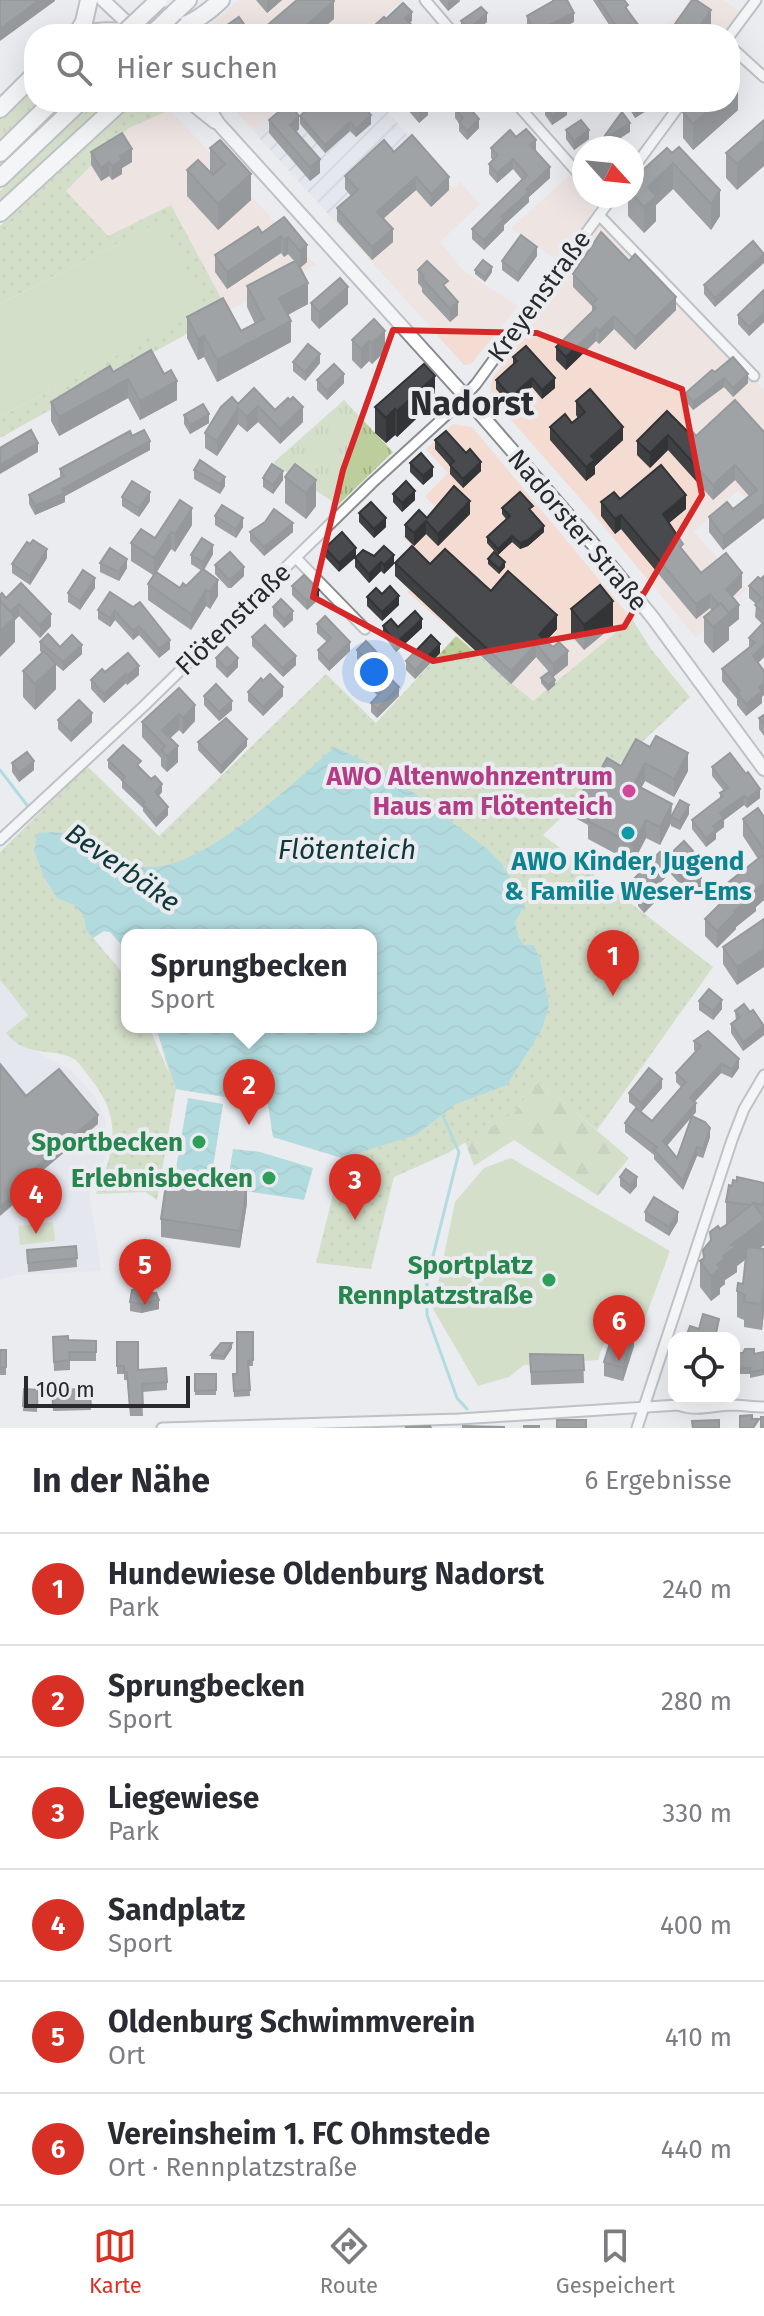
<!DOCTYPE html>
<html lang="de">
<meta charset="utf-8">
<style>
body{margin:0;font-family:"Fira Sans",sans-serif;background:#f2f2f3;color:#2b2b33}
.controls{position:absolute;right:24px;bottom:24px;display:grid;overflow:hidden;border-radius:16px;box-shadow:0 8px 32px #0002}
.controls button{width:72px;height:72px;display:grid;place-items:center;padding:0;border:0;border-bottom:2px solid #e1e1e2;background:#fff;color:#2b2b33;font:40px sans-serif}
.compass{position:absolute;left:572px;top:136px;width:72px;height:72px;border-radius:50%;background:#fff;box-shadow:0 8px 32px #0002;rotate:117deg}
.scale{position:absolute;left:24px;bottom:20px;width:166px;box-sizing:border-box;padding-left:8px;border:4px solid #29292b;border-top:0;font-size:22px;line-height:28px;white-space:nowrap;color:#29292b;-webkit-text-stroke:6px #eaecf0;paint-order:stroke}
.you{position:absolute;left:374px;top:672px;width:28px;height:28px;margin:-20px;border:6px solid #fff;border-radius:50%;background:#1a73e8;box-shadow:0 0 0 12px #1a73e833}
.badge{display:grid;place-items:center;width:52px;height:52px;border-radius:50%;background:#d93025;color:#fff;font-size:26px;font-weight:700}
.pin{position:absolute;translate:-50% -66px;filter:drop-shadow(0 2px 4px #0008)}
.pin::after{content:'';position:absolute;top:42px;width:28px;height:24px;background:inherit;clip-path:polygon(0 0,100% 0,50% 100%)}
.popup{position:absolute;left:121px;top:929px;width:256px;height:104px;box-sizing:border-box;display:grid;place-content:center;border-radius:16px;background:#fff;filter:drop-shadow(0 2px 6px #0005);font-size:26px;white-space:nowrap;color:#7c7c81}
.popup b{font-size:30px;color:#2b2b33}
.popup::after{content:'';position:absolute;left:50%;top:100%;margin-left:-16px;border:16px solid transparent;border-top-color:#fff}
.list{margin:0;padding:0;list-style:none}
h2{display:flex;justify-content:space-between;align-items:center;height:104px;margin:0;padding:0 32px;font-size:34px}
h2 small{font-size:26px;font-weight:400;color:#7c7c81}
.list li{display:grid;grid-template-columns:52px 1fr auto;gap:24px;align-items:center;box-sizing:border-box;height:112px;padding:0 32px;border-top:2px solid #e1e1e2}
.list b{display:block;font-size:30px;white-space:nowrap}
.list p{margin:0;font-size:26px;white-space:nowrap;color:#7c7c81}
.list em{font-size:26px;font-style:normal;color:#7c7c81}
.icon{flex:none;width:44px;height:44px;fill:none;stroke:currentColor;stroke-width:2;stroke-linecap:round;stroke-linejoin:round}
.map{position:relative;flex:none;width:764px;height:1428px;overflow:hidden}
.search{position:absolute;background:#fff;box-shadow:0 8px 32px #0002;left:24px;right:24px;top:24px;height:88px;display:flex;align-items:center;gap:20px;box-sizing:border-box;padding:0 28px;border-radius:32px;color:#7c7c81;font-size:30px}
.sheet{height:776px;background:#fff}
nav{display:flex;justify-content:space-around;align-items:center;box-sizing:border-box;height:112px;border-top:2px solid #e1e1e2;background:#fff;font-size:22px;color:#7c7c81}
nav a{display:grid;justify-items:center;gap:4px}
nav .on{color:#d93025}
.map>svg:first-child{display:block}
.commercial{fill:#f4dcd2}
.industrial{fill:url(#industrial-furrows)}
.built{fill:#dde1ec}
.grass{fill:url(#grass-tufts)}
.forest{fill:url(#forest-firs)}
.park{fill:url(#park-dots);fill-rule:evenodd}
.pitch{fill:#bbce9b}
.water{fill:url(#water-waves)}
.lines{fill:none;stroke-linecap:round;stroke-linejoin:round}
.stream{stroke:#70c5ca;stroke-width:3}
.minor-casing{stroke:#8a8c90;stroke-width:13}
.tertiary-casing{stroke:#8a8c90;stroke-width:16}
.trunk-casing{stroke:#8a8c90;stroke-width:20}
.minor{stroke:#fff;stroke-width:9}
.tertiary{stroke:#fff;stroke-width:12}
.trunk{stroke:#fff;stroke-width:16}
.trunk-bridge-casing{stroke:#8a8c90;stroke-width:20;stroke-linecap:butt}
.trunk-bridge{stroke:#fff;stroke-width:16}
.wall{fill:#3e4042;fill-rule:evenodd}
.shaded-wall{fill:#323436}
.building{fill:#484a4d;stroke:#323436;stroke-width:2}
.marked{fill:none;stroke:#d62828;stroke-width:6;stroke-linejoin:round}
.hotel-dot{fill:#d1479c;stroke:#eaecf0;stroke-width:3}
.culture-dot{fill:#0f9aa8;stroke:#eaecf0;stroke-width:3}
.leisure-dot{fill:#2e9e5b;stroke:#eaecf0;stroke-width:3}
.labels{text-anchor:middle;stroke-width:8;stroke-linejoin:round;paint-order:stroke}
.street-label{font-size:26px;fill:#29292b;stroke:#eaecf0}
.hotel-label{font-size:26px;font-weight:bold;fill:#b23c85;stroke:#eaecf0;text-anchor:end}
.culture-label{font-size:26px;font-weight:bold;fill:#0d838f;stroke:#eaecf0}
.leisure-label{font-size:26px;font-weight:bold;fill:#27864d;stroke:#eaecf0;text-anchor:end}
.water-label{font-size:28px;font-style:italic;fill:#0e383a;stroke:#eaecf0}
.district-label{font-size:34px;font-weight:bold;fill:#2a2c2f;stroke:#eaecf0}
</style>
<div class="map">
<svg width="764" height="1428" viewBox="0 0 764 1428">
<defs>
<pattern id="industrial-furrows" width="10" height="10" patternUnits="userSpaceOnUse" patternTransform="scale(2)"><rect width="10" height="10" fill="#dde1ec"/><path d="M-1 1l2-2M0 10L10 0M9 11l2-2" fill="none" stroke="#bec1cb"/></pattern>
<pattern id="grass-tufts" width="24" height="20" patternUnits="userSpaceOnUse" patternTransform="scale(2)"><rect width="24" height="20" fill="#bbce9b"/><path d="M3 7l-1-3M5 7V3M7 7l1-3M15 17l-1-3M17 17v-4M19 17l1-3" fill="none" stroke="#a1b186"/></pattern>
<pattern id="forest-firs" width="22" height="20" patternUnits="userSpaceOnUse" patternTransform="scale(2)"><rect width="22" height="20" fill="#bbce9b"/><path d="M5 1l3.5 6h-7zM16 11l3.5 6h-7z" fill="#a1b186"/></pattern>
<pattern id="park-dots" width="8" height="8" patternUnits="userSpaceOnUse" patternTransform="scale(2)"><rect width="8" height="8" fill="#bbce9b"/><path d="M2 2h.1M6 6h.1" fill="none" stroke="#a1b186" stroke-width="1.8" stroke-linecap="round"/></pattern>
<pattern id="water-waves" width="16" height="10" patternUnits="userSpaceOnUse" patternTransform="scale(2)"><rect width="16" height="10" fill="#70c5ca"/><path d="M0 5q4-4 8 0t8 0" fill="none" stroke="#61a9ae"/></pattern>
</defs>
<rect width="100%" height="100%" fill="#eaecf0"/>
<g class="commercial">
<path d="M 238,0 L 403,0 L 364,34 L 202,34 Z"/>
<path d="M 689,0 L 723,0 L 746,15 L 730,34 L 662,34 L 659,30 L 680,14 Z"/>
<path d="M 228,102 L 288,102 L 254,132 Z"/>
<path d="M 170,110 L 316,265 L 228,311 L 107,237 L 66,191 L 129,128 Z"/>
<path d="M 413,142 L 453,188 L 461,182 L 480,204 L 440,242 L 464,271 L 518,306 L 471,364 L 464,365 L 332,218 Z"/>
<path d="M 575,170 L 584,180 L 584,196 L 598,196 L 606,205 L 599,215 L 735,356 L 764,391 L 764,519 L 738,491 L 694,532 L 746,589 L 696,638 L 591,511 L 490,396 L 491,383 L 495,375 L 571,270 L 511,228 Z"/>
<path d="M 453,424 L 472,427 L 632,619 L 533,701 L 407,592 L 434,568 L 403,537 L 435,507 L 425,496 L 448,473 L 426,449 Z"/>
</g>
<path class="industrial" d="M 287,102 L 380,102 L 413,142 L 332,218 L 254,132 Z"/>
<path class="built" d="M 0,980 L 28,1015 L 7,1034 L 13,1041 L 27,1049 L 35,1051 L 71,1070 L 95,1096 L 106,1122 L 107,1154 L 89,1190 L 101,1271 L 18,1275 L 0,1279 Z"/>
<g class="grass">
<path d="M 34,84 L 34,102 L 39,102 L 0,139 L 0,117 Z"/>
<path d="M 95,102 L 108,102 L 0,207 L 0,191 Z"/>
<path d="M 344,400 L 393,452 L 338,505 L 273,463 Z"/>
</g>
<path class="forest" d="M 538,1080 L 629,1158 L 598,1196 L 514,1140 L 474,1166 L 465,1141 L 514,1113 Z"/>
<g class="park">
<path d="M 134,102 L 161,102 L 170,110 L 129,128 L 66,191 L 108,236 L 171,205 L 228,311 L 0,438 L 0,417 L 205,307 L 162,221 L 0,304 L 0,226 Z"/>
<path d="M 632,619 L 651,649 L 690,697 L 543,835 L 713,967 L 597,1130 L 538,1081 L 514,1113 L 448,1153 L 394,1177 L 371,1269 L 316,1263 L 342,1158 L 273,1137 L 268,1104 L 176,1089 L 157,1200 L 145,1192 L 96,1194 C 115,1150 123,1118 90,1078 C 86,1073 80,1063 74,1059 C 49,1046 27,1059 6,1033 L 28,1015 L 0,980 L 0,852 L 87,766 L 159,836 L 326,674 L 376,723 L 456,636 L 533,701 ZM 104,931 L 110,932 L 127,951 L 127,935 L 371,935 L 371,1027 L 156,1027 L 169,1073 L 149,1027 L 127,1027 L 127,978 L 93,938 Z"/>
</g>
<g class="pitch">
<path d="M 162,221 L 206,307 L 0,417 L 0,304 Z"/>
<path d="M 511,1158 L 670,1251 L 639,1335 L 608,1332 L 598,1360 L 524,1365 L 509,1377 L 478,1386 L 433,1309 L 455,1202 L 484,1168 Z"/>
<path d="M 53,1222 L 55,1241 L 20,1245 L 18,1226 Z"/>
</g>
<g class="water">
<path d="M 335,747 L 398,777 L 410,790 L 487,849 L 501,863 L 525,905 L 515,922 L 518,936 L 524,945 L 534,945 L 540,959 L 549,1005 L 542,1029 L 507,1085 L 456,1104 L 416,1135 L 342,1158 L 273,1137 L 268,1104 L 176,1089 L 156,1027 L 371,1027 L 371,935 L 127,935 L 127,951 L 110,932 L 104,931 L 93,938 L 86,930 L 84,915 L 74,905 L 57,898 L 44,877 L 34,850 L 38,833 C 65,830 91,838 115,851 C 122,854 128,861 135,864 C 186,887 297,779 335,747 Z"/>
<path d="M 188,1098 L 223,1104 L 211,1180 L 216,1183 L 210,1186 L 174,1180 Z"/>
<path d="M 233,1149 L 260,1152 L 313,1168 L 304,1200 L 227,1188 Z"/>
</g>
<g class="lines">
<g class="stream">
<path d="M 0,770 L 30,809"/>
<path d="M 442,1114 L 459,1152 L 427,1280 L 427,1315 L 457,1398 L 467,1409"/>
</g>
<g class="minor-casing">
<g id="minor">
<path d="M 425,0 L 454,34"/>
<path d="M 730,35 L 756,0"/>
<path d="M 730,46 L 764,77"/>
<path d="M 515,102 L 584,180"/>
<path d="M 632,170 L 682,102"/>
<path d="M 598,196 L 606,205"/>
<path d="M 599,215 L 754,376"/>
<path d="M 296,558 L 365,629"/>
<path d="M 0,840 L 144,706 L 372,483 L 454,408 L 476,384 L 613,196"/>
<path d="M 162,1428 L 459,1419 L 678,1405 C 697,1412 712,1406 730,1405 C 741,1405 753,1407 764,1407"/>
<path d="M 637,1428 L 732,1140 L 744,1109 L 764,1075"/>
</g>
</g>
<g class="tertiary-casing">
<g id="tertiary">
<path d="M 103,0 L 137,32"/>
<path d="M 190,102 L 215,122"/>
<path d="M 205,102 L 218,123 L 465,396 L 592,543 L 653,618 L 764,769"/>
</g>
</g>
<g class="trunk-casing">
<g id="trunk">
<path d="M 175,12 L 188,0"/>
<path d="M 77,34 L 84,22 L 89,0"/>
<path d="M 86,34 C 103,29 119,32 136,32 C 173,33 194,26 221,0"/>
<path d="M 0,109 L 34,75"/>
<path d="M 0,153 L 52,102"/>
<path d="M 0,178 L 80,102"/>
<path d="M 0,213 L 121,102"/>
</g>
</g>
<use href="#minor" class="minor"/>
<use href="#tertiary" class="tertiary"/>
<use href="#trunk" class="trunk"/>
<g class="trunk-bridge-casing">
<g id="trunk-bridge">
<path d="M 123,34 L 159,0"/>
<path d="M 152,34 L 175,12"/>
</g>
</g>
<use href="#trunk-bridge" class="trunk-bridge"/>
</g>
<g class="wall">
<path d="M 256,0 L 282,0 L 267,13 Z"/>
<path d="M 439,0 L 460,0 L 460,1 L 448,11 Z"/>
<path d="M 552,0 L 574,22 L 549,34 L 531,34 L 527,25 L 527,16 L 552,2 Z"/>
<path d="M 593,0 L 624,0 L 628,10 L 642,34 L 615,34 Z"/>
<path d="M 461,21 L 487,22 L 473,34 L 465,34 L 461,30 Z"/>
<path d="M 675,24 L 711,24 L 703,34 L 675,34 Z"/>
<path d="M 405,102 L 428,102 L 428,115 L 419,123 L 407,109 L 407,104 Z"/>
<path d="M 630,102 L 660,102 L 635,118 L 630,110 Z"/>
<path d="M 545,106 L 567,115 L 552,125 L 545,115 Z"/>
<path d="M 455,109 L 476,116 L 479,128 L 467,140 L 459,131 L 459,123 L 455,118 Z"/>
<path d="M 738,110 L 693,150 L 683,138 L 683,112 Z"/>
<path d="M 300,116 L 371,124 L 356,137 L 350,131 L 325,153 L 300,124 Z"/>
<path d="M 269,120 L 299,129 L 296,132 L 320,173 L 310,181 L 269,133 Z"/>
<path d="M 764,120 L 737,190 L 726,178 L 726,153 Z"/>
<path d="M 566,130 L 589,139 L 574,150 L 566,139 Z"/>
<path d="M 516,137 L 536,150 L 550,178 L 529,197 L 529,202 L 504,225 L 504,230 L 484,250 L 472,239 L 472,229 L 522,180 L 513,169 L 497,183 L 489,174 L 489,164 L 493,160 L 491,158 L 491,148 Z"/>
<path d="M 220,140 L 251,200 L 218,230 L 187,196 L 187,170 L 210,173 L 210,148 Z"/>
<path d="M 667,148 L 720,216 L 711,230 L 673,189 L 656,205 L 656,221 L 644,233 L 628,216 L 628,196 L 632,196 L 632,187 L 634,185 L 634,178 Z"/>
<path d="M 91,152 L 132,162 L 122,168 L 122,174 L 112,180 L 109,176 L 101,181 L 91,165 Z"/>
<path d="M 394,152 L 449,190 L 431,207 L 416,190 L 383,219 L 393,242 L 372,260 L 337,221 L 337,208 L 351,196 L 345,189 L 345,176 Z"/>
<path d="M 284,217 L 307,262 L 300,268 L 308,304 L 288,315 L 291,342 L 217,382 L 204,357 L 198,360 L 187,338 L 187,317 L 241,331 L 255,324 L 247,307 L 247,286 L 295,262 L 288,254 L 284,257 L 281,253 L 227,289 L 215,272 L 215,255 L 262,233 Z"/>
<path d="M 753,241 L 715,307 L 704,294 L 704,285 Z"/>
<path d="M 537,256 L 518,282 L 502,270 L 502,261 Z"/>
<path d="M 418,270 L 448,291 L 458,315 L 450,322 L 422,292 L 422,288 L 418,283 Z"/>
<path d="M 475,270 L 492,272 L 485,282 L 475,274 Z"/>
<path d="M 573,274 L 676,310 L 635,350 L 614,329 L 599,344 L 596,341 L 566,370 L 556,360 L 556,347 L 592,313 L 592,306 L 573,287 Z"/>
<path d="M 764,290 L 764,322 L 749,336 L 738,324 L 738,315 Z"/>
<path d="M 311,303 L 348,304 L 319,329 L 311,320 Z"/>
<path d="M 374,319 L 385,351 L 372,364 L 369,361 L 361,369 L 352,360 L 352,340 Z"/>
<path d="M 513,357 L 555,388 L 542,399 L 532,387 L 511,406 L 496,389 L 496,380 L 513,364 Z"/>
<path d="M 293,362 L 320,363 L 305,381 L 293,371 Z"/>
<path d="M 113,372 L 177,400 L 140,420 L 128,398 L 59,436 L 51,421 L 51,402 Z"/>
<path d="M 715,372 L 748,383 L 733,397 L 724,387 L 693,410 L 686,402 L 686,393 Z"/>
<path d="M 317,380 L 344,383 L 327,400 L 317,390 Z"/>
<path d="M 735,400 L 764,518 L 723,550 L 709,532 L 709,517 L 733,509 L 749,496 L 735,480 L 713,500 L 668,450 L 650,468 L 637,455 L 637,441 L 688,432 L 696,436 Z"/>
<path d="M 435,401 L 397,437 L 395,435 L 386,443 L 375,433 L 375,407 Z"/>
<path d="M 576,401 L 623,440 L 595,466 L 595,474 L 586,481 L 550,440 L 550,427 L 572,423 L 578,418 L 576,415 Z"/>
<path d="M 238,404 L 275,410 L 303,422 L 280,444 L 258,422 L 247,432 L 238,424 L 217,456 L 205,448 L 205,433 Z"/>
<path d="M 184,415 L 209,423 L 190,434 L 184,424 Z"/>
<path d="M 435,440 L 481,471 L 463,488 L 450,474 L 450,466 L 435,449 Z"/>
<path d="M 150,450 L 65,496 L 65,502 L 35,515 L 29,504 L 29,495 L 60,478 L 60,469 Z"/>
<path d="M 410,463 L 433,476 L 423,485 L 410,472 Z"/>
<path d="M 295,464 L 316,506 L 306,519 L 285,503 L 285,477 Z"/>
<path d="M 194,470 L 225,486 L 220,494 L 194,479 Z"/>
<path d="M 263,478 L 283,480 L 273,494 L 263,487 Z"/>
<path d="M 393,494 L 415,500 L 402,512 L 393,502 Z"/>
<path d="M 122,497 L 150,501 L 139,517 L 122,506 Z"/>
<path d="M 620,499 L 686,509 L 669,523 L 683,551 L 701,573 L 742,587 L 732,597 L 739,619 L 729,627 L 729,640 L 713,653 L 704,642 L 704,617 L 712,611 L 710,608 L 696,619 L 621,529 L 615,534 L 601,516 L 601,502 Z"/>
<path d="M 502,508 L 533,512 L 544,532 L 528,546 L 520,549 L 512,542 L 498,555 L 487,543 L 487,537 L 506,519 L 502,514 Z"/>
<path d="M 359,513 L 386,527 L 374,538 L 359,522 Z"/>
<path d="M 470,514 L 438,546 L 426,534 L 414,546 L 405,537 L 405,525 L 427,518 Z"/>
<path d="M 215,516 L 243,527 L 236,538 L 215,525 Z"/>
<path d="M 192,525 L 175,552 L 171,549 L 157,572 L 180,588 L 186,586 L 202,571 L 191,564 L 191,555 L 213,554 L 204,570 L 218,596 L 210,609 L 206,606 L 191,630 L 148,600 L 148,584 L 153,575 L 131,561 L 131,543 L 155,538 Z"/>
<path d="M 250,532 L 293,532 L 264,556 L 250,541 Z"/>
<path d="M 342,532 L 339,572 L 325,557 L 325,548 Z"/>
<path d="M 374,556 L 394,564 L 384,574 L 381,571 L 369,583 L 355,567 L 355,558 Z"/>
<path d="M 47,558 L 30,585 L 12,573 L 12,564 Z"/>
<path d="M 488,559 L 505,567 L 499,574 L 488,564 Z"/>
<path d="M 100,563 L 127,568 L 119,581 L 100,572 Z"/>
<path d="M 395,563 L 430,564 L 491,591 L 557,629 L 546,641 L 568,665 L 553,677 L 555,685 L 548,691 L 541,683 L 541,678 L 549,672 L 536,657 L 511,684 L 395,576 Z"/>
<path d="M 215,565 L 244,576 L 231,588 L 228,588 L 215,574 Z"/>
<path d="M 764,576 L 764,657 L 758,663 L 762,703 L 746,716 L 737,705 L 737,699 L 722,681 L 722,669 L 749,648 L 749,638 L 762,624 L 755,617 L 756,604 L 749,598 L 749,586 Z"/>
<path d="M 21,583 L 51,626 L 40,638 L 19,616 L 15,620 L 15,642 L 6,598 Z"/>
<path d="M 292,586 L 319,599 L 307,610 L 292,595 Z"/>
<path d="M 95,588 L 80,610 L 68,602 L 68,593 Z"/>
<path d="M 110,592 L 170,649 L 159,658 L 139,635 L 133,640 L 115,620 L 110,627 L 98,619 L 98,610 Z"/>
<path d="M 367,597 L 399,605 L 382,621 L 367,606 Z"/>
<path d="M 273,607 L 293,620 L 284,628 L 273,616 Z"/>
<path d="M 571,609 L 613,626 L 584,650 L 571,635 Z"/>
<path d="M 317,624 L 350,651 L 329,671 L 318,659 L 318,650 L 327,642 L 317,633 Z"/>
<path d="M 383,626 L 398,627 L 422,628 L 396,652 L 383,635 Z"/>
<path d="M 252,637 L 296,665 L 283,677 L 252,646 Z"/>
<path d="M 40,642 L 82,654 L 63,671 L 56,665 L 56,689 L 35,710 L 23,697 L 23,671 L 42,653 L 40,651 Z"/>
<path d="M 357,650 L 381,666 L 372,675 L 357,659 Z"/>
<path d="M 440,653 L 415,679 L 406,670 L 406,661 Z"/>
<path d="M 216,658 L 238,667 L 227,678 L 216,667 Z"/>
<path d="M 105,672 L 139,675 L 127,685 L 126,683 L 104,703 L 91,689 L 91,680 Z"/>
<path d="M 373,682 L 399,696 L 377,718 L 371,712 L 371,703 L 378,696 L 373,691 Z"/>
<path d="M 179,688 L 195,721 L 183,734 L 179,730 L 170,738 L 178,762 L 167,772 L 161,766 L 161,758 L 142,737 L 142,722 Z"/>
<path d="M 248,692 L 283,696 L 263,716 L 248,701 Z"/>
<path d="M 204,696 L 232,710 L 219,721 L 204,705 Z"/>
<path d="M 764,715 L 764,736 L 759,729 L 759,718 Z"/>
<path d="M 58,720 L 92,722 L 71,742 L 58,729 Z"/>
<path d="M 636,739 L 688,771 L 674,797 L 645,781 L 641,788 L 672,816 L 689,814 L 680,830 L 671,826 L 671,823 L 660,845 L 646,838 L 633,863 L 588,839 L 588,825 L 577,819 L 577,802 L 592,786 L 621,766 Z"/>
<path d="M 198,742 L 247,746 L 221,774 L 198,750 Z"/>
<path d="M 108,760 L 141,769 L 162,792 L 159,796 L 168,815 L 156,827 L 143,811 L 143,808 L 122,788 L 122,781 L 108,768 Z"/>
<path d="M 12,763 L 34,770 L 19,782 L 12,772 Z"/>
<path d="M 712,767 L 760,798 L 747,808 L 744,805 L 724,820 L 724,827 L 716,833 L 716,839 L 706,847 L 692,829 L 692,820 L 720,798 L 720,793 L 724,791 L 712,776 Z"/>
<path d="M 764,817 L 764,900 L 756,907 L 756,911 L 736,927 L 736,929 L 717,948 L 705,936 L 705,919 L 725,899 L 725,885 L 758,859 L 743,836 L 743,819 Z"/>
<path d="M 666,858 L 693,860 L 688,864 L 701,887 L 685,902 L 678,895 L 678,886 L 680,884 L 670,873 L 654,889 L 656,901 L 644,913 L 638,906 L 638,901 L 629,893 L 629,884 Z"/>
<path d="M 764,919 L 737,985 L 723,964 L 723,947 Z"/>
<path d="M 699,1001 L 722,1009 L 713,1020 L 699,1010 Z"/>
<path d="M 735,1011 L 750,1012 L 764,1025 L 764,1035 L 743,1051 L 731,1033 L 731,1024 L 736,1021 Z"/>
<path d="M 694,1041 L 739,1068 L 732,1078 L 721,1073 L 694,1102 L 696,1112 L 692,1116 L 710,1137 L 703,1158 L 697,1156 L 683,1190 L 654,1159 L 654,1155 L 625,1132 L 625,1123 L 638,1109 L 629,1102 L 629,1093 L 662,1088 L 641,1112 L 652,1121 L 681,1087 L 676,1082 L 676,1073 L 696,1052 L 694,1050 ZM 691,1117 L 677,1158 L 667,1146 Z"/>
<path d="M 620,1177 L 637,1186 L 630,1194 L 620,1186 Z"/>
<path d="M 764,1183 L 764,1245 L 759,1249 L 764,1249 L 764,1313 L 762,1330 L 744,1327 L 744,1320 L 737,1317 L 737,1291 L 743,1284 L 746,1259 L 737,1266 L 737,1272 L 725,1280 L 725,1284 L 720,1288 L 720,1294 L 711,1301 L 700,1287 L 700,1261 L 703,1259 L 703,1250 L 710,1242 L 710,1232 L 720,1229 L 726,1225 L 726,1202 L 732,1186 Z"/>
<path d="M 247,1203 L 240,1248 L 161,1237 L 161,1219 Z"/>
<path d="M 645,1212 L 678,1221 L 669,1236 L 645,1221 Z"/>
<path d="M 76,1246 L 77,1267 L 28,1272 L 27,1250 Z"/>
<path d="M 147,1293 L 159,1309 L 141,1313 L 130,1311 L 130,1297 Z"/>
<path d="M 253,1332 L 253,1366 L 249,1366 L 250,1396 L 234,1397 L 233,1374 L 237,1374 Z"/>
<path d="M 68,1340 L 96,1341 L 96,1361 L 70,1361 L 70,1370 L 54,1371 L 53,1346 Z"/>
<path d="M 117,1342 L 138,1370 L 167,1382 L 167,1390 L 142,1392 L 143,1416 L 130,1416 L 127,1380 L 124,1380 L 124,1374 L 117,1374 Z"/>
<path d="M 634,1346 L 623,1381 L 604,1376 L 604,1362 Z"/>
<path d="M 232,1348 L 224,1360 L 211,1359 L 211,1355 Z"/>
<rect x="0" y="1350" width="6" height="25"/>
<path d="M 764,1352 L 764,1375 L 750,1378 L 750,1374 L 734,1374 L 734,1353 L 754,1354 Z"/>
<path d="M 530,1354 L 583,1355 L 584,1383 L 531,1385 Z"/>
<rect x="195" y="1374" width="21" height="21"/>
<path d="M 52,1388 L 67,1390 L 89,1388 L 91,1410 L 53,1411 Z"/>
<path d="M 24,1389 L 38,1390 L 37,1412 L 23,1411 Z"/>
</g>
<g class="shaded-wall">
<path d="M 39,0 L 55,0 L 55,1 L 0,41 L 0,29 Z"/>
<path d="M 267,0 L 282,0 L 267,13 Z"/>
<path d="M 451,0 L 460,1 L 448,11 L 448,2 Z"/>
<path d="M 334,1 L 334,19 L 317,34 L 301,34 L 301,30 Z"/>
<path d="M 711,10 L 711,24 L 703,34 L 694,34 Z"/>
<path d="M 412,12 L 412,21 L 405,27 L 405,18 Z"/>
<path d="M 487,13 L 487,22 L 473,34 L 469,34 L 469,29 Z"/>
<path d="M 574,13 L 574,22 L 549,34 L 535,34 L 535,32 Z"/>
<path d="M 738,84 L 738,110 L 693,150 L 693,124 L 718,102 L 730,102 L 730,91 Z"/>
<path d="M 428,102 L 428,115 L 419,123 L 419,110 Z"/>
<path d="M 646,102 L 660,102 L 635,118 L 635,109 Z"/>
<path d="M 567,106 L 567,115 L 552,125 L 552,116 Z"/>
<path d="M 371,115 L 371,124 L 356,137 L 356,129 Z"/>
<path d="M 299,116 L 299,129 L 290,138 L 290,125 Z"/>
<path d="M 479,119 L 479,128 L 467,140 L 467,131 Z"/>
<path d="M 350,122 L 350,131 L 325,153 L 325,145 Z"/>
<path d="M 630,123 L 630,132 L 605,148 L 601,148 L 601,141 Z"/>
<path d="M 589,130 L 589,139 L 574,150 L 574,141 Z"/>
<path d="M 536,140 L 536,150 L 530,156 L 530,145 Z"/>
<path d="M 764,140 L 764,166 L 737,190 L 737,164 Z"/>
<path d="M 132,149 L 132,162 L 122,168 L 122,174 L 112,180 L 112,166 L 120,156 Z"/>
<path d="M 320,159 L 320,173 L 310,181 L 310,167 Z"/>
<path d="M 513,159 L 513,169 L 497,183 L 497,173 Z"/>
<path d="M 109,162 L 109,176 L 101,181 L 101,168 Z"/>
<path d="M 673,163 L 673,189 L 656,205 L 656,221 L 644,233 L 644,207 L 648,187 Z"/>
<path d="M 550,167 L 550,178 L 529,197 L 529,202 L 504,225 L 504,230 L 484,250 L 484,240 L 501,217 L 526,189 Z"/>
<path d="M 251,174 L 251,200 L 218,230 L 218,204 Z"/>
<path d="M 416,177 L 416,190 L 377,224 L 377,212 Z"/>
<path d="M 449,177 L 449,190 L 431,207 L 431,194 Z"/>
<path d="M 720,190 L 720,216 L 711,230 L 711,204 Z"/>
<path d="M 393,229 L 393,242 L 372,260 L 372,247 Z"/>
<path d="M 281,236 L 281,253 L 227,289 L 227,272 Z"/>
<path d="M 288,237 L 288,254 L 284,257 L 284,240 Z"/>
<path d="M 307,245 L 307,262 L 300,268 L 300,251 Z"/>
<path d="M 537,247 L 537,256 L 518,282 L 518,273 Z"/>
<path d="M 764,254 L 764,263 L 715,307 L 715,298 Z"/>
<path d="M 492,267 L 492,272 L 485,282 L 485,277 Z"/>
<path d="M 308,283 L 308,304 L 279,319 L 279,298 Z"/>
<path d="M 348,287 L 348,304 L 319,329 L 319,312 Z"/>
<path d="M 676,297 L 676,310 L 635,350 L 635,337 Z"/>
<path d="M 458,302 L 458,315 L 450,322 L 450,309 Z"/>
<path d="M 764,313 L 764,322 L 749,336 L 749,327 Z"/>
<path d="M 614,316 L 614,329 L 599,344 L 599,331 Z"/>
<path d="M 291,321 L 291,342 L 217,382 L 217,360 Z"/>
<path d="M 596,328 L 596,341 L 566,370 L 566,357 Z"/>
<path d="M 385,331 L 385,351 L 372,364 L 372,343 Z"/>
<path d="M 204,336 L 204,357 L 198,360 L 198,339 Z"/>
<path d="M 369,341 L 369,361 L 361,369 L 361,349 Z"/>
<path d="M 320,354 L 320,363 L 305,381 L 305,372 Z"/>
<path d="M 344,374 L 344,383 L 327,400 L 327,391 Z"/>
<path d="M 748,374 L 748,383 L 733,397 L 733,388 Z"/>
<path d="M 435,376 L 435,401 L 397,437 L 397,411 Z"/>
<path d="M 532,378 L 532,387 L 511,406 L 511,397 Z"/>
<path d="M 555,378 L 555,388 L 542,399 L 542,390 Z"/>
<path d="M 724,378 L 724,387 L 693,410 L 693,402 Z"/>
<path d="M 128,379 L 128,398 L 59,436 L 59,417 Z"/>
<path d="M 177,381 L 177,400 L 140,420 L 140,401 Z"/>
<path d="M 258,406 L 258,422 L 247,432 L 247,417 Z"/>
<path d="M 303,407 L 303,422 L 280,444 L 280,429 Z"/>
<path d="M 238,408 L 238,424 L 217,456 L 217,441 Z"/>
<path d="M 395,409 L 395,435 L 386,443 L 386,418 Z"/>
<path d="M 209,414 L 209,423 L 190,434 L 190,425 Z"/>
<path d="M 623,427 L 623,440 L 595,466 L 595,474 L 586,481 L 586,467 L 591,456 Z"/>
<path d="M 668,435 L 668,450 L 650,468 L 650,453 Z"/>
<path d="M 150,441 L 150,450 L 65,496 L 65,502 L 35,515 L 35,506 L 62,489 Z"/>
<path d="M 38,443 L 38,452 L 0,474 L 0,465 Z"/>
<path d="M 481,462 L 481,471 L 463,488 L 463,479 Z"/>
<path d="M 735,465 L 735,480 L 713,500 L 713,485 Z"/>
<path d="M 433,467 L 433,476 L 423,485 L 423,476 Z"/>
<path d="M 283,471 L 283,480 L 273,494 L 273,485 Z"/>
<path d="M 225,477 L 225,486 L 220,494 L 220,484 Z"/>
<path d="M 316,480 L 316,506 L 306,519 L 306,493 Z"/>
<path d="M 415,491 L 415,500 L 402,512 L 402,503 Z"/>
<path d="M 150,492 L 150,501 L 139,517 L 139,508 Z"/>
<path d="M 686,495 L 686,509 L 663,528 L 663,514 Z"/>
<path d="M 470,501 L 470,514 L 438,546 L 438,534 Z"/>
<path d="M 764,503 L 764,518 L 723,550 L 723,536 Z"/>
<path d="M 192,508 L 192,525 L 175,552 L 175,534 Z"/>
<path d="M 621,515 L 621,529 L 615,534 L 615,519 Z"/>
<path d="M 243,518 L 243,527 L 236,538 L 236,529 Z"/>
<path d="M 386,518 L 386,527 L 374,538 L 374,529 Z"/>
<path d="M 426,521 L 426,534 L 414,546 L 414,533 Z"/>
<path d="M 293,523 L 293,532 L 264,556 L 264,547 Z"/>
<path d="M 544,526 L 544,532 L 528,546 L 520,549 L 520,543 Z"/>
<path d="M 171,532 L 171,549 L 154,576 L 154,558 Z"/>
<path d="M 512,536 L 512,542 L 498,555 L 498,549 Z"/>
<path d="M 213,545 L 213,554 L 203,571 L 203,562 Z"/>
<path d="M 356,548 L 356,557 L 339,572 L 339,563 Z"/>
<path d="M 47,549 L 47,558 L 30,585 L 30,576 Z"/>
<path d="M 394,555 L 394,564 L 384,574 L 384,565 Z"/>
<path d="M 127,559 L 127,568 L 119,581 L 119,572 Z"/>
<path d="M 381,562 L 381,571 L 369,583 L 369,574 Z"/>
<path d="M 505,562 L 505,567 L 499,574 L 499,569 Z"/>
<path d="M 244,567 L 244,576 L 231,588 L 231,579 Z"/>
<path d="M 742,573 L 742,587 L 726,604 L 726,589 Z"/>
<path d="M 95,578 L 95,588 L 80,610 L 80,601 Z"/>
<path d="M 218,580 L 218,596 L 210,609 L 210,592 Z"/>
<path d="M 206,590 L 206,606 L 191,630 L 191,614 Z"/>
<path d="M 319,590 L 319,599 L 307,610 L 307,601 Z"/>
<path d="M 710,594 L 710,608 L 696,619 L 696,604 Z"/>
<path d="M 399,596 L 399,605 L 382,621 L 382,612 Z"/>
<path d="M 613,601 L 613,626 L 584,650 L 584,625 Z"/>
<path d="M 19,604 L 19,616 L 15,620 L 15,642 L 0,657 L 0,631 L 6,616 Z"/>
<path d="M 739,605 L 739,619 L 729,627 L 729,640 L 713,653 L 713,627 Z"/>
<path d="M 115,611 L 115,620 L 110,627 L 110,618 Z"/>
<path d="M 293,611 L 293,620 L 284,628 L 284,619 Z"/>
<path d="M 51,614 L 51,626 L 40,638 L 40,625 Z"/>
<path d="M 557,615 L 557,629 L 539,648 L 539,635 Z"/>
<path d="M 422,619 L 422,628 L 396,652 L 396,643 Z"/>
<path d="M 139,626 L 139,635 L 133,640 L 133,631 Z"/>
<path d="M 170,640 L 170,649 L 159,658 L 159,649 Z"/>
<path d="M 350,642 L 350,651 L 329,671 L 329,662 Z"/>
<path d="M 440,644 L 440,653 L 415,679 L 415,670 Z"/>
<path d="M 536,644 L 536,657 L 511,684 L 511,671 Z"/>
<path d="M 82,645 L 82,654 L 63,671 L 63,662 Z"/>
<path d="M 764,645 L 764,657 L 753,668 L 753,656 Z"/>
<path d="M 568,651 L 568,665 L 553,677 L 553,664 Z"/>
<path d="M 296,656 L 296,665 L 283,677 L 283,668 Z"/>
<path d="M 381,657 L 381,666 L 372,675 L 372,666 Z"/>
<path d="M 238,658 L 238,667 L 227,678 L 227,669 Z"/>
<path d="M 56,664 L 56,689 L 35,710 L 35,684 Z"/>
<path d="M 139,666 L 139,675 L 127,685 L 127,676 Z"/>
<path d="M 126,674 L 126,683 L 104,703 L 104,694 Z"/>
<path d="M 555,680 L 555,685 L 548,691 L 548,686 Z"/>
<path d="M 764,683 L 764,695 L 762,697 L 762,703 L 746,716 L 746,704 L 759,687 Z"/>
<path d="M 283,687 L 283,696 L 263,716 L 263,707 Z"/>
<path d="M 399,687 L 399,696 L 377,718 L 377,709 Z"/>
<path d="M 232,701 L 232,710 L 219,721 L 219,712 Z"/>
<path d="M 195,705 L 195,721 L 183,734 L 183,718 Z"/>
<path d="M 92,713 L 92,722 L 71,742 L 71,733 Z"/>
<path d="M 179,714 L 179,730 L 163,745 L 162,730 Z"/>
<path d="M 247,739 L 247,746 L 221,774 L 221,766 Z"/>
<path d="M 178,746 L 178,762 L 167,772 L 167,756 Z"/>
<path d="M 688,753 L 688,771 L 674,797 L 674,779 Z"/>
<path d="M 34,761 L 34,770 L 19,782 L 19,773 Z"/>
<path d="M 645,763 L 645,781 L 634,802 L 634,784 Z"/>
<path d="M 162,784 L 162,792 L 155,799 L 155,792 Z"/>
<path d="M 760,789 L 760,798 L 747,808 L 747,799 Z"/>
<path d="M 744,796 L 744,805 L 724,820 L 724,827 L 716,833 L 716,839 L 706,847 L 706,838 L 720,813 Z"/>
<path d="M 672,804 L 671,823 L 660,845 L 660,827 Z"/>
<path d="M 689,805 L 689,814 L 680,830 L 680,821 Z"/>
<path d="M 168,807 L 168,815 L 156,827 L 156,819 Z"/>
<path d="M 646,820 L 646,838 L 633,863 L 633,845 Z"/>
<path d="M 693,851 L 693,860 L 684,868 L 684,859 Z"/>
<path d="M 670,864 L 670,873 L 649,894 L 649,885 Z"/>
<path d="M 701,878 L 701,887 L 685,902 L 685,893 Z"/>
<path d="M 764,883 L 764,900 L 756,907 L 756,911 L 736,927 L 736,929 L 717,948 L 717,931 L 734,911 L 754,891 Z"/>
<path d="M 656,892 L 656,901 L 644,913 L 644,904 Z"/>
<path d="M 764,949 L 764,967 L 737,985 L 737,967 Z"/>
<path d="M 722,1000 L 722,1009 L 713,1020 L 713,1011 Z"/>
<path d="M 764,1026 L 764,1035 L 743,1051 L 743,1042 Z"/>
<path d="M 739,1059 L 739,1068 L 732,1078 L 732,1069 Z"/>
<path d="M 721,1064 L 721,1073 L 690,1107 L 690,1098 Z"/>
<path d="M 662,1079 L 662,1088 L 641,1112 L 641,1103 Z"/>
<path d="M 696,1103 L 696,1112 L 663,1150 L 663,1141 Z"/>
<path d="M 98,1115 L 98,1124 L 28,1183 L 28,1174 Z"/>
<path d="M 710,1128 L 710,1137 L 703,1158 L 703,1149 Z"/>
<path d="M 697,1147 L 697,1156 L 683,1190 L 683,1181 Z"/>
<path d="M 637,1177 L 637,1186 L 630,1194 L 630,1185 Z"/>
<path d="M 33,1179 L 33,1188 L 0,1216 L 0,1207 Z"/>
<path d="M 247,1186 L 247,1203 L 240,1248 L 240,1231 Z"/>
<path d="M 678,1212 L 678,1221 L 669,1236 L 669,1227 Z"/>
<path d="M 764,1220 L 764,1245 L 737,1266 L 737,1272 L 725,1280 L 725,1284 L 720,1288 L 720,1294 L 711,1301 L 711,1276 L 717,1265 L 731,1245 Z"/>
<path d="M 764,1288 L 764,1313 L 762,1330 L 762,1304 Z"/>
<path d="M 159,1300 L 159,1309 L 141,1313 L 141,1304 Z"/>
<path d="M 634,1332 L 634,1346 L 623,1381 L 623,1368 Z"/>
<path d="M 232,1343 L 232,1348 L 224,1360 L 224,1356 Z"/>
</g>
<g class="building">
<path d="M 0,0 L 39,0 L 0,29 Z"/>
<path d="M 297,0 L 333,0 L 334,1 L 301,30 L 304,34 L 257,34 Z"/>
<path d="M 553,0 L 567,0 L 574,13 L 535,32 L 527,16 L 553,1 Z"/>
<path d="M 599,0 L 624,0 L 628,5 L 625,7 L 642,30 L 636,34 L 621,34 Z"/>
<path d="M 692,0 L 696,0 L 711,10 L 694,34 L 690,34 L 675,24 Z"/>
<path d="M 403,3 L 412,12 L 405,18 L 420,34 L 365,34 L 384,17 L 386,19 Z"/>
<path d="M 481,7 L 487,13 L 469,29 L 461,21 Z"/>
<path d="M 239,17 L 251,34 L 214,34 Z"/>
<path d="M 730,75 L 738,84 L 730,91 Z"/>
<path d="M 315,102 L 359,102 L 371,115 L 356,129 L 350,122 L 325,145 L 300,116 Z"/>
<path d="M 412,102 L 428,102 L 419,110 Z"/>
<path d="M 463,102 L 471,102 L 476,108 L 472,111 L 479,119 L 467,131 L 459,122 L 463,118 L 455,109 Z"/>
<path d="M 551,102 L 564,102 L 567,106 L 552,116 L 545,106 Z"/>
<path d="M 630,102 L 646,102 L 635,109 Z"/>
<path d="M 694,102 L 718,102 L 693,124 L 683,112 Z"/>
<path d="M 284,107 L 292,107 L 299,116 L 290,125 L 320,159 L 310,167 L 269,120 Z"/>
<path d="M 622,112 L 630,123 L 601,141 Z"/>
<path d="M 581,120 L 589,130 L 574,141 L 566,130 Z"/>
<path d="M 764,120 L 764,140 L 737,164 L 726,153 Z"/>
<path d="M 526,129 L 536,140 L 530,145 L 550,167 L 526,189 L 529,192 L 501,217 L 504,219 L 484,240 L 472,229 L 527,175 L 513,159 L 497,173 L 489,164 L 498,155 L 491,148 L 510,130 L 516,137 Z"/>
<path d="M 122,133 L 132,149 L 120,156 L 122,160 L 112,166 L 109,162 L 101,168 L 91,152 Z"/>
<path d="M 412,135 L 449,177 L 431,194 L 416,177 L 377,212 L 393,229 L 372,247 L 337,208 L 358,190 L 345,176 L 384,140 L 394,152 Z"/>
<path d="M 220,140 L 251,174 L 218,204 L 187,170 L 198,160 L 213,175 L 225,164 L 210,148 Z"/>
<path d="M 679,147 L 720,190 L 711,204 L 673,163 L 648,187 L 656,196 L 644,207 L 632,194 L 632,187 L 638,182 L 634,178 L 667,148 L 672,153 Z"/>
<path d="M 284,217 L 307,245 L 300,251 L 288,237 L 284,240 L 281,236 L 227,272 L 215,255 L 258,227 L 262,233 Z"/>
<path d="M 601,232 L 629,261 L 635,254 L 676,297 L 635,337 L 614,316 L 599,331 L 596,328 L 566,357 L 556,347 L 596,308 L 592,304 L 597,299 L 573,274 Z"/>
<path d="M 521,235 L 537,247 L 518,273 L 502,261 Z"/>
<path d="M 753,241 L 764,254 L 715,298 L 704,285 Z"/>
<path d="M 483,260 L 492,267 L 485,277 L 475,270 Z"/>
<path d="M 427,261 L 448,281 L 443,285 L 458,302 L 450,309 L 422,278 L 424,276 L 418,270 Z"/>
<path d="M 293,262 L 297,262 L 308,283 L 279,298 L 291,321 L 217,360 L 204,336 L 198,339 L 187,317 L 223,298 L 241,331 L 264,319 L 247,286 Z"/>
<path d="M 340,278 L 348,287 L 319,312 L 311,303 Z"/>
<path d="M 764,290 L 764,313 L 749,327 L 738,315 Z"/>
<path d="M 374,319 L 385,331 L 372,343 L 369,341 L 361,349 L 352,340 Z"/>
<path d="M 308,344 L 320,354 L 305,372 L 293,362 Z"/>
<path d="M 526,346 L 555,378 L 542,390 L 532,378 L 511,397 L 496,380 L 517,361 L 513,357 Z"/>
<path d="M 151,350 L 164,374 L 171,370 L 177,381 L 140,401 L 128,379 L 59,417 L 51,402 L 110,366 L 113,372 Z"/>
<path d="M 733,357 L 748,374 L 733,388 L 724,378 L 693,402 L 686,393 L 712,370 L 715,372 Z"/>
<path d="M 334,364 L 344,374 L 327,391 L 317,380 Z"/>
<path d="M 424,364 L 435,376 L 397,411 L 395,409 L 386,418 L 375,407 Z"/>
<path d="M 254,388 L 275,410 L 288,398 L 290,400 L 293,397 L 303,407 L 280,429 L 258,406 L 247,417 L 238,408 L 217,441 L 205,433 L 221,407 L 232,397 L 238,404 Z"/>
<path d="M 590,389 L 623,427 L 591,456 L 595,460 L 586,467 L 550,427 L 565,414 L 572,423 L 585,412 L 576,401 Z"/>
<path d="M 735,400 L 764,432 L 764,503 L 723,536 L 709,517 L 727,502 L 733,509 L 757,490 L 735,465 L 713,485 L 668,435 L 650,453 L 637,441 L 667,411 L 688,432 L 691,430 L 696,436 Z"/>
<path d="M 203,404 L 209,414 L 190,425 L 184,415 Z"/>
<path d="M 31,430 L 38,443 L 0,465 L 0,448 Z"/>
<path d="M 144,430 L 150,441 L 62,489 L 65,493 L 35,506 L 29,495 L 64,476 L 60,469 L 130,431 L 132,436 Z"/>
<path d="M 446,431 L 466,453 L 470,449 L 481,462 L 463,479 L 450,465 L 454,461 L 435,440 Z"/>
<path d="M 421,453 L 433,467 L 423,476 L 410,463 Z"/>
<path d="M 200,460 L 225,477 L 220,484 L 194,470 Z"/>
<path d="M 272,464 L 283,471 L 273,485 L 263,478 Z"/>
<path d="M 295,464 L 316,480 L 306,493 L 285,477 Z"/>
<path d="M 661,465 L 686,495 L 663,514 L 683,544 L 680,547 L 701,573 L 726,553 L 742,573 L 726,589 L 739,605 L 728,613 L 721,603 L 719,605 L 710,594 L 696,604 L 621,515 L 615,519 L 601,502 L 614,492 L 620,499 Z"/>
<path d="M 132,481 L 150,492 L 139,508 L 122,497 Z"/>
<path d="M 406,481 L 415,491 L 402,503 L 393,494 Z"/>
<path d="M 454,486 L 470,501 L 438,534 L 426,521 L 414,533 L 405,525 L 419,510 L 427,518 Z"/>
<path d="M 520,492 L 533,506 L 529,509 L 544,526 L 528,540 L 520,543 L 512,536 L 498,549 L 487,537 L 510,516 L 502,508 Z"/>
<path d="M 180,500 L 192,508 L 175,534 L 171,532 L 154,558 L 131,543 L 141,529 L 155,538 Z"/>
<path d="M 371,502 L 386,518 L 374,529 L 359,513 Z"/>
<path d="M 222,505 L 243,518 L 236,529 L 215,516 Z"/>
<path d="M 274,509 L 293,523 L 264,547 L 250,532 L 265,522 Z"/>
<path d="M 342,532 L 356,548 L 339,563 L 325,548 Z"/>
<path d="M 202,538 L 213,545 L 203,562 L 191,555 Z"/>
<path d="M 33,540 L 47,549 L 30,576 L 12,564 L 27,542 L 30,544 Z"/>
<path d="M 384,546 L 394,555 L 384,565 L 381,562 L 369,574 L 355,558 L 363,550 L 374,556 Z"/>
<path d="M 412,546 L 430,564 L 445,549 L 491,591 L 508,571 L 557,615 L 539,635 L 553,647 L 559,642 L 568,651 L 553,664 L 536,644 L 511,671 L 395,563 Z"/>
<path d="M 110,548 L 127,559 L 119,572 L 100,563 Z"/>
<path d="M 230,552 L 244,567 L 231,579 L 228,579 L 215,565 Z"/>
<path d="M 494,552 L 505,562 L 499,569 L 488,559 Z"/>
<path d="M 203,569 L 218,580 L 210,592 L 206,590 L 191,614 L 148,584 L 156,572 L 180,588 L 183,583 L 186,586 Z"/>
<path d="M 83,570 L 95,578 L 80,601 L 68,593 Z"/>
<path d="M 304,575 L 319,590 L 307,601 L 292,586 Z"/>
<path d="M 764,576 L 764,613 L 755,605 L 762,598 L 749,586 L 758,577 L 761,579 Z"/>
<path d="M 21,583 L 51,614 L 40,625 L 19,604 L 10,612 L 0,601 L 0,595 L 2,593 L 6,598 Z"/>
<path d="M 600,585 L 613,601 L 584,625 L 571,609 Z"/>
<path d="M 390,586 L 399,596 L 382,612 L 367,597 L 376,588 L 382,594 Z"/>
<path d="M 110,592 L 133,607 L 140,602 L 170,640 L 159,649 L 139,626 L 133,631 L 115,611 L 110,618 L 98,610 Z"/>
<path d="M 281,599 L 293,611 L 284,619 L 273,607 Z"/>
<path d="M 0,601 L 15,617 L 0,631 Z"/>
<path d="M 721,603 L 729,614 L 713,627 L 704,617 Z"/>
<path d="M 415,611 L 422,619 L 396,643 L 383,626 L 391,619 L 398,627 Z"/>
<path d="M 325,616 L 350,642 L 329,662 L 318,650 L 331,638 L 317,624 Z"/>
<path d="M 764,622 L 764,645 L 753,656 L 764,671 L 764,683 L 759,687 L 762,691 L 746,704 L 737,693 L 740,691 L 722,669 L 755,643 L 749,638 Z"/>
<path d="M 265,625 L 296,656 L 283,668 L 252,637 Z"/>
<path d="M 48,634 L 60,647 L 72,635 L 82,645 L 63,662 L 40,642 Z"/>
<path d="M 431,635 L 440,644 L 415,670 L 406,661 Z"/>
<path d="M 366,641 L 381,657 L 372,666 L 357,650 Z"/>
<path d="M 227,647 L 238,658 L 227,669 L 216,658 Z"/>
<path d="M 44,651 L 56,664 L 35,684 L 23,671 Z"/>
<path d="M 128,653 L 139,666 L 127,676 L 126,674 L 104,694 L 91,680 L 102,669 L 105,672 Z"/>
<path d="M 383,671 L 399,687 L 377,709 L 371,703 L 382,691 L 373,682 Z"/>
<path d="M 549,672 L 555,680 L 548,686 L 541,678 Z"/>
<path d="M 270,674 L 283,687 L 263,707 L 248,692 L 261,678 L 263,681 Z"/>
<path d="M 216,684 L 232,701 L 219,712 L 204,696 Z"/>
<path d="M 179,688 L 195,705 L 183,718 L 179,714 L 162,730 L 178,746 L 167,756 L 161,750 L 165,746 L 142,722 Z"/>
<path d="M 79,700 L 92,713 L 71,733 L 58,720 Z"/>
<path d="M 764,715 L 764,725 L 759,718 Z"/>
<path d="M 226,718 L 247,739 L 221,766 L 198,742 Z"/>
<path d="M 656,736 L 688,753 L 674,779 L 645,763 L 634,784 L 672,804 L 660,827 L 646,820 L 633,845 L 588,821 L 593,810 L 577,802 L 587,783 L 592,786 L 607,758 L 621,766 L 636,739 L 650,747 Z"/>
<path d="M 123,745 L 141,761 L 137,765 L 151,779 L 155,776 L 162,784 L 155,792 L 168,807 L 156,819 L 143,804 L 145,802 L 122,780 L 125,777 L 108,760 Z"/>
<path d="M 27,752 L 34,761 L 19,773 L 12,763 Z"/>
<path d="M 730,753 L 746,774 L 748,772 L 760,789 L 747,799 L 744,796 L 720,813 L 724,818 L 713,826 L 716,830 L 706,838 L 692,820 L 723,796 L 720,793 L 728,788 L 712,767 Z"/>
<path d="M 680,800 L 689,805 L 680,821 L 671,817 Z"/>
<path d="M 758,808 L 764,817 L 764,850 L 743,819 Z"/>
<path d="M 684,841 L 693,851 L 684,859 L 701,878 L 685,893 L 678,886 L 684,880 L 670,864 L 649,885 L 656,892 L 644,904 L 638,897 L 640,895 L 629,884 L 660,852 L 666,858 Z"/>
<path d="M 764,854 L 764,883 L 754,891 L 756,894 L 734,911 L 736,912 L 717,931 L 705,919 L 731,893 L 725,885 Z"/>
<path d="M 764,919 L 764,949 L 737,967 L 723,947 Z"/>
<path d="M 709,989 L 722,1000 L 713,1011 L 699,1001 Z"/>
<path d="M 744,1004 L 750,1012 L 753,1010 L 764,1026 L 743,1042 L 731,1024 L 740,1017 L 735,1011 Z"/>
<path d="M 708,1031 L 739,1059 L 732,1069 L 721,1064 L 690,1098 L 696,1103 L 663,1141 L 677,1158 L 692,1116 L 705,1122 L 710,1128 L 703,1149 L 697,1147 L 683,1181 L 654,1150 L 657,1147 L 625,1123 L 636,1108 L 652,1121 L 686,1082 L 676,1073 L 701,1046 L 694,1041 Z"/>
<path d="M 0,1064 L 26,1096 L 59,1069 L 98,1115 L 28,1174 L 33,1179 L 0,1207 Z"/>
<path d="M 649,1068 L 662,1079 L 641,1103 L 629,1093 Z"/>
<path d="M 626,1169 L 637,1177 L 630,1185 L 620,1177 Z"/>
<path d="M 737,1177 L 764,1183 L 764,1205 L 753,1203 L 764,1218 L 764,1220 L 731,1245 L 737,1246 L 723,1256 L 725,1258 L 717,1265 L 720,1268 L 711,1276 L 700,1261 L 704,1258 L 703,1250 L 711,1240 L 710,1232 L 718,1226 L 720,1229 L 726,1225 L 751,1205 L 726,1202 L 729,1185 L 732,1186 L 733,1180 L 737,1181 Z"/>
<path d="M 206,1180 L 247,1186 L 240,1231 L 161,1219 L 166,1184 L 205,1189 Z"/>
<path d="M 654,1197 L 678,1212 L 669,1227 L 645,1212 Z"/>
<path d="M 76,1246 L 77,1258 L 28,1263 L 27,1250 Z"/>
<path d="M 747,1247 L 764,1249 L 764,1288 L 762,1304 L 744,1302 L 745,1295 L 737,1291 L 738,1283 L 743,1284 Z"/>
<path d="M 138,1288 L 147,1293 L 156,1293 L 159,1300 L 141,1304 L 130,1302 L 132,1290 Z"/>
<path d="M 703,1314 L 719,1319 L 715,1338 L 698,1338 L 687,1334 L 690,1326 L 699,1329 Z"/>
<path d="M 615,1327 L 634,1332 L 623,1368 L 604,1362 Z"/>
<path d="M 237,1332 L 253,1332 L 253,1360 L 248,1361 L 250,1390 L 234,1391 L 233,1374 L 237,1374 Z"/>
<path d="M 68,1336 L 68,1340 L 96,1341 L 96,1352 L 69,1352 L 70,1360 L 54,1362 L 53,1337 Z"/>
<path d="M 117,1342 L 138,1342 L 138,1370 L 166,1368 L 167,1382 L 142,1384 L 143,1407 L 130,1408 L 127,1372 L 124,1372 L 124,1366 L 117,1366 Z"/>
<path d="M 221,1343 L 232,1343 L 224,1356 L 211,1355 Z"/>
<path d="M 745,1349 L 754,1349 L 754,1354 L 764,1352 L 764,1370 L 750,1372 L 750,1368 L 734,1369 L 734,1353 L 743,1353 Z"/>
<path d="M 0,1350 L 6,1350 L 6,1367 L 0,1368 Z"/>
<path d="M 530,1354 L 583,1355 L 584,1370 L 531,1372 Z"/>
<path d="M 195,1374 L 216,1374 L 216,1390 L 195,1391 Z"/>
<path d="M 67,1386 L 67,1390 L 89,1388 L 91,1405 L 53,1406 L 52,1388 Z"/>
<path d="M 24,1389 L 38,1390 L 37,1407 L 23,1406 Z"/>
<path d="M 752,1415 L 752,1419 L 759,1419 L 753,1428 L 740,1428 L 740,1416 Z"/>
<rect x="761" y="1417" width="3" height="11"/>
<rect x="557" y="1420" width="29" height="8"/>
<path d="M 719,1420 L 719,1428 L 693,1428 L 692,1421 Z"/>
<path d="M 430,1426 L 431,1428 L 406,1428 L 406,1427 Z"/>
<path d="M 463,1426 L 504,1427 L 504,1428 L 463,1428 Z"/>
<rect x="524" y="1426" width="15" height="2"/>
</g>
<path d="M0 0H764V1428H0ZM 393,330 L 537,333 L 682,389 L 702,495 L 624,627 L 433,661 L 313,597 L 343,470 Z" fill="#eaecf0" fill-opacity=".55" fill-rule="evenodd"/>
<path class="marked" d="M 393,330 L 537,333 L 682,389 L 702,495 L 624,627 L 433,661 L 313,597 L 343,470 Z"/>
<circle class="hotel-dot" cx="629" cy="791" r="8"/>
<circle class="culture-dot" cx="628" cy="833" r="8"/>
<g class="leisure-dot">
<circle cx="199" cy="1142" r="8"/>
<circle cx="269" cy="1178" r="8"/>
<circle cx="549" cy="1280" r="8"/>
</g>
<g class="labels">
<g class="street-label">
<text transform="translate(539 296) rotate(-54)" y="9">Kreyenstraße</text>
<text transform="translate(578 530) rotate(50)" y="9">Nadorster Straße</text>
<text transform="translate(233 619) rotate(-44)" y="9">Flötenstraße</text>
</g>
<g class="hotel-label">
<text x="613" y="785">AWO Altenwohnzentrum<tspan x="613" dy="30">Haus am Flötenteich</tspan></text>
</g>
<g class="culture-label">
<text x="628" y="870">AWO Kinder, Jugend<tspan x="628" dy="30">&amp; Familie Weser-Ems</tspan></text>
</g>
<g class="leisure-label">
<text x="183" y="1151">Sportbecken</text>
<text x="253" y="1187">Erlebnisbecken</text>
<text x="533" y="1274">Sportplatz<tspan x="533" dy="30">Rennplatzstraße</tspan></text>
</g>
<g class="water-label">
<text x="347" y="859">Flötenteich</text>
<text transform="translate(123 867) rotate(35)" y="10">Beverbäke</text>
</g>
<g class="district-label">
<text x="472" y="415">Nadorst</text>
</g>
</g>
</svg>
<div class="controls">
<button><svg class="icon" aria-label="locate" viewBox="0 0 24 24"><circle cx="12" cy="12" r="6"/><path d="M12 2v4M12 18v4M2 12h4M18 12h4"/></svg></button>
</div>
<svg class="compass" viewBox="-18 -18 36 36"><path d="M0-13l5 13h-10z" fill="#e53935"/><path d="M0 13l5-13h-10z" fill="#7c7c81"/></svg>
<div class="scale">100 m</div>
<div class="you"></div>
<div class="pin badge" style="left:613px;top:996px">1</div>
<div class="pin badge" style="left:249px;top:1125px">2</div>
<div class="popup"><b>Sprungbecken</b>Sport</div>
<div class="pin badge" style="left:355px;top:1220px">3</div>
<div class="pin badge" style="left:36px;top:1234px">4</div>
<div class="pin badge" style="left:145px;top:1305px">5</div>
<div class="pin badge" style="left:619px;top:1361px">6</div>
<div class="search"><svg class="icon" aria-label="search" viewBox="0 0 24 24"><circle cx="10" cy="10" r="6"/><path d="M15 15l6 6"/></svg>Hier suchen</div>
</div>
<section class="sheet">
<h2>In der Nähe<small>6 Ergebnisse</small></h2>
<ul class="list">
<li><span class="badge">1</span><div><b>Hundewiese Oldenburg Nadorst</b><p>Park</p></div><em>240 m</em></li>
<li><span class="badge">2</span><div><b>Sprungbecken</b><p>Sport</p></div><em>280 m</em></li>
<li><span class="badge">3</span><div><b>Liegewiese</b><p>Park</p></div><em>330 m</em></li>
<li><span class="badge">4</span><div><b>Sandplatz</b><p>Sport</p></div><em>400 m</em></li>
<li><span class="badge">5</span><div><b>Oldenburg Schwimmverein</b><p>Ort</p></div><em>410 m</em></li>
<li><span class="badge">6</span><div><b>Vereinsheim 1. FC Ohmstede</b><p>Ort · Rennplatzstraße</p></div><em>440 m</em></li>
</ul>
</section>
<nav>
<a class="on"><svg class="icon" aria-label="map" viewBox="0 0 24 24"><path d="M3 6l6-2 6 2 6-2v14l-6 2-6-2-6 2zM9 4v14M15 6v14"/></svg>Karte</a>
<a><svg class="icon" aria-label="directions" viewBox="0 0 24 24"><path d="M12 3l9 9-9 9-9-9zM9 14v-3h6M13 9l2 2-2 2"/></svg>Route</a>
<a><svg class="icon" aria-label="saved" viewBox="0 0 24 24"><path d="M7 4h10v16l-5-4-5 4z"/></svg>Gespeichert</a>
</nav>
